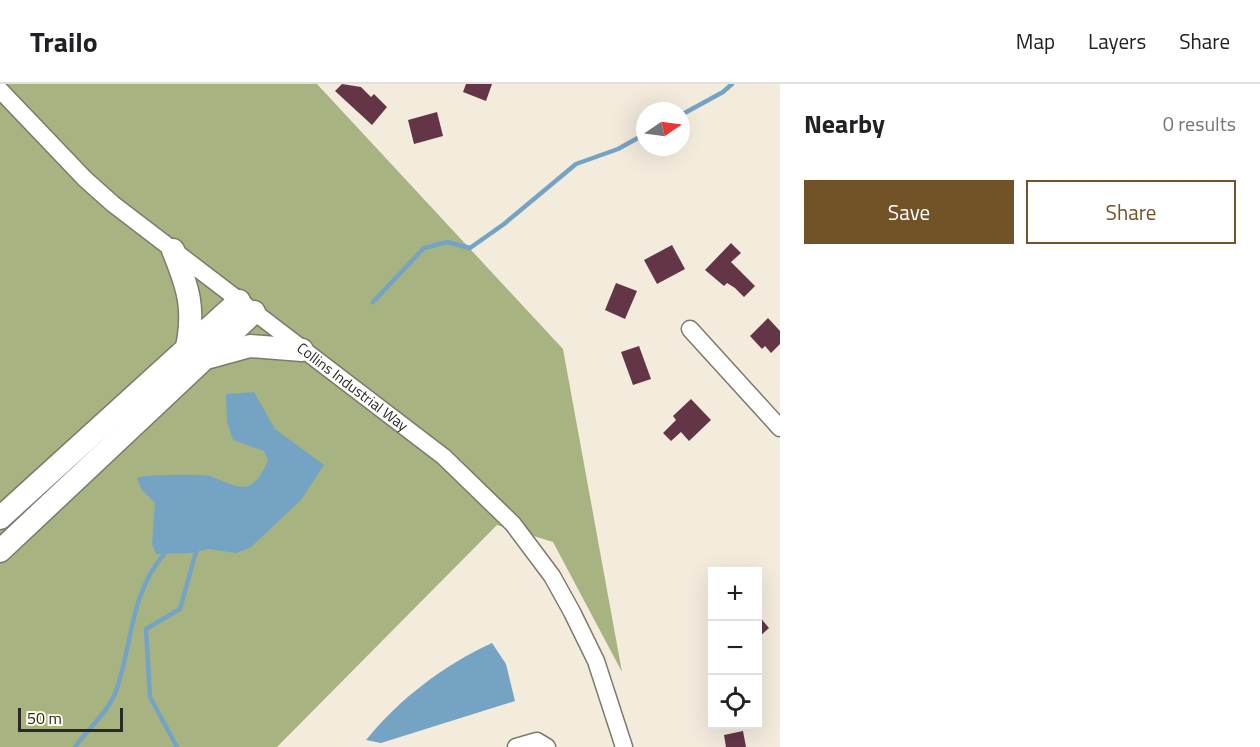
<!DOCTYPE html>
<meta charset="utf-8">
<style>
body{margin:0;font-family:"Titillium Web",sans-serif;background:#f6f6f6;color:#202124}
.controls{position:absolute;right:18px;bottom:18px;display:grid;overflow:hidden;border-radius:0px;box-shadow:0 6px 24px #0002}
.controls button{width:54px;height:54px;display:grid;place-items:center;padding:0;border:0;border-bottom:2px solid #e0e0e0;background:#fff;color:#202124;font:30px sans-serif}
.compass{position:absolute;left:636px;top:18px;width:54px;height:54px;border-radius:50%;background:#fff;box-shadow:0 6px 24px #0002;rotate:77deg}
.scale{position:absolute;left:18px;bottom:15px;width:105px;box-sizing:border-box;padding-left:6px;border:3px solid #2a2822;border-top:0;font-size:16px;line-height:21px;white-space:nowrap;color:#2a2822;-webkit-text-stroke:4px #fff9ed;paint-order:stroke}
.list{margin:0;padding:0;list-style:none}
h2{display:flex;justify-content:space-between;align-items:center;height:78px;margin:0;padding:0 24px;font-size:26px}
h2 small{font-size:20px;font-weight:400;color:#757577}
.actions{display:flex;gap:12px;padding:18px 24px}
.actions a{flex:1;padding:14px 0;border:2px solid #725328;border-radius:0px;text-align:center;font-size:21px;color:#725328}
.actions .main{background:#725328;color:#fff}
.icon{flex:none;width:33px;height:33px;fill:none;stroke:currentColor;stroke-width:2;stroke-linecap:round;stroke-linejoin:round}
.map{position:relative;flex:none;width:780px;height:663px;overflow:hidden}
header{display:flex;align-items:center;gap:36px;box-sizing:border-box;height:84px;padding:0 30px;background:#fff;border-bottom:2px solid #e0e0e0}
header strong{font-size:28px}
nav{display:flex;gap:33px;margin-inline-start:auto;font-size:21px}
main{display:flex}
aside{flex:1;background:#fff}
.map>svg:first-child{display:block}
.forest{fill:#a7b482}
.water{fill:#75a3c4}
.lines{fill:none;stroke-linecap:round;stroke-linejoin:round}
.stream{stroke:#75a3c4;stroke-width:4.5}
.building{fill:#633547}
.minor-casing{stroke:#7f796b;stroke-width:19}
.highway-casing{stroke:#7f796b;stroke-width:25}
.minor{stroke:#fff;stroke-width:16}
.highway{stroke:#fff;stroke-width:22}
.labels{text-anchor:middle;stroke-width:6;stroke-linejoin:round;paint-order:stroke}
.street-label{font-size:15px;fill:#2a2822;stroke:#fff9ed}
</style>
<header>
<strong>Trailo</strong>
<nav><a>Map</a><a>Layers</a><a>Share</a></nav>
</header>
<main>
<div class="map">
<svg width="780" height="663" viewBox="0 0 780 663">
<rect width="100%" height="100%" fill="#f3ecdd"/>
<path class="forest" d="M 0,0 L 317,0 L 563,265 L 622,588 L 553,458 L 497,441 L 277,663 L 0,663 Z"/>
<g class="water">
<path d="M 254,308 L 275,345 L 324,381 L 301,416 L 250,464 L 236,469 L 209,465 L 191,469 L 156,470 L 152,460 L 155,419 L 141,405 L 137,394 C 142,390 204,390 210,392 C 241,404 252,414 268,376 L 264,367 L 233,356 L 227,338 L 226,310 Z"/>
<path d="M 492,559 L 506,580 L 515,617 L 381,659 L 366,656 C 399,615 444,581 492,559 Z"/>
</g>
<g class="lines">
<g class="stream">
<path d="M 681,31 L 723,8 L 732,0"/>
<path d="M 373,218 L 424,164 L 447,158 L 470,164 L 504,140 L 576,80 L 618,65 L 645,50"/>
<path d="M 75,663 C 88,644 108,629 116,607 C 133,560 129,510 165,469"/>
<path d="M 177,663 L 150,613 L 146,545 L 180,525 L 196,468"/>
</g>
</g>
<g class="building">
<path d="M 342,0 L 361,3 L 371,13 L 374,10 L 387,23 L 372,41 L 335,7 Z"/>
<path d="M 466,0 L 492,0 L 486,17 L 463,8 Z"/>
<path d="M 437,28 L 443,52 L 414,60 L 408,36 Z"/>
<path d="M 731,159 L 741,169 L 731,178 L 755,202 L 744,213 L 735,204 L 727,199 L 724,202 L 705,186 Z"/>
<path d="M 672,161 L 685,185 L 657,200 L 644,176 Z"/>
<path d="M 616,199 L 637,207 L 625,235 L 605,226 Z"/>
<path d="M 768,234 L 780,247 L 780,260 L 771,269 L 765,262 L 762,265 L 750,252 Z"/>
<path d="M 639,262 L 651,295 L 633,301 L 621,268 Z"/>
<path d="M 691,315 L 711,336 L 689,357 L 681,348 L 671,357 L 663,349 L 676,336 L 673,332 Z"/>
<path d="M 758,531 L 769,544 L 758,554 Z"/>
<path d="M 743,647 L 746,663 L 726,663 L 724,651 Z"/>
</g>
<g class="lines">
<g class="minor-casing">
<g id="minor">
<path id="s1" d="M 0,6 L 85,95 L 113,120 L 444,373 L 513,440 L 552,492 L 572,528 L 596,577 L 624,663"/>
<path d="M 690,245 L 780,344"/>
<path d="M 516,663 L 537,657 L 547,663"/>
</g>
</g>
<g class="highway-casing">
<g id="highway">
<path d="M 173,166 C 188,203 195,224 187,263"/>
<path d="M 210,273 L 250,262 L 302,266"/>
<path d="M 0,434 L 239,217"/>
<path d="M 0,467 L 254,228"/>
</g>
</g>
<use href="#minor" class="minor"/>
<use href="#highway" class="highway"/>
</g>
<g class="labels">
<g class="street-label">
<text dy="5" stroke="none"><textPath href="#s1" startOffset="462">Collins Industrial Way</textPath></text>
</g>
</g>
</svg>
<div class="controls">
<button>+</button>
<button>−</button>
<button><svg class="icon" aria-label="locate" viewBox="0 0 24 24"><circle cx="12" cy="12" r="6"/><path d="M12 2v4M12 18v4M2 12h4M18 12h4"/></svg></button>
</div>
<svg class="compass" viewBox="-18 -18 36 36"><path d="M0-13l5 13h-10z" fill="#e53935"/><path d="M0 13l5-13h-10z" fill="#757577"/></svg>
<div class="scale">50 m</div>
</div>
<aside>
<h2>Nearby<small>0 results</small></h2>
<ul class="list">
</ul>
<div class="actions"><a class="main">Save</a><a>Share</a></div>
</aside>
</main>
